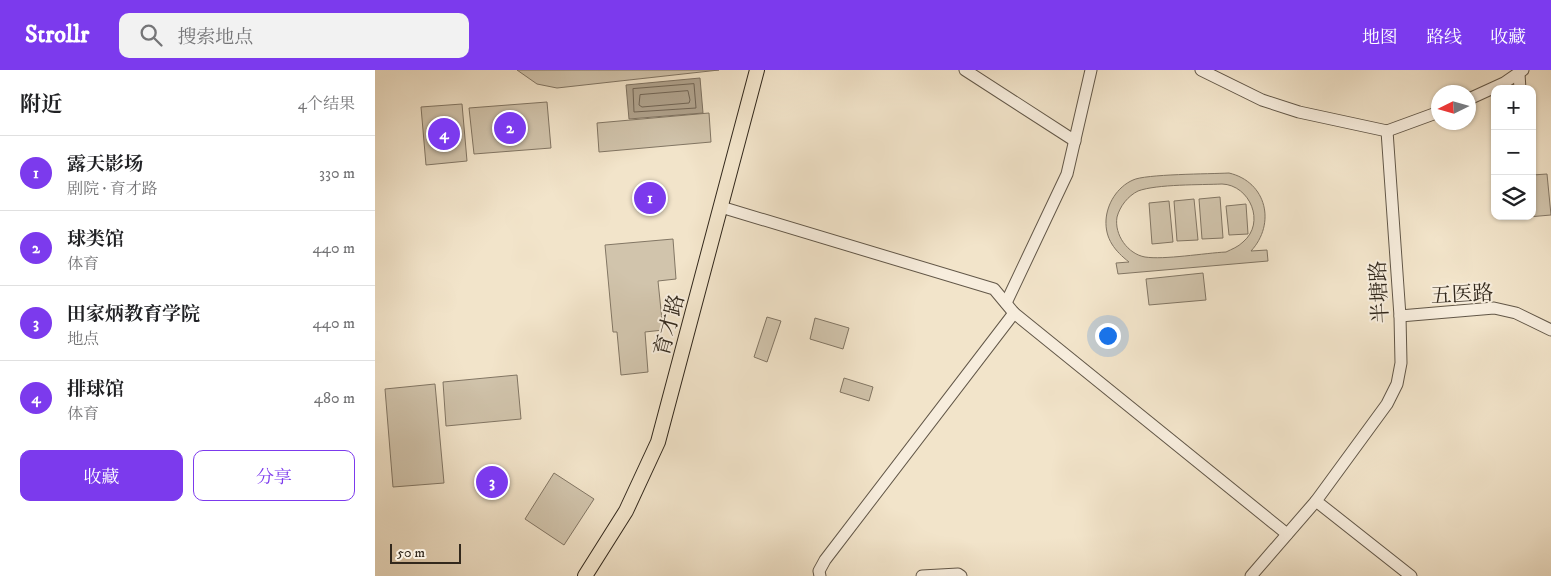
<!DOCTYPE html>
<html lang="zh">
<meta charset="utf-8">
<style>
body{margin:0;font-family:"IM FELL DW Pica","Noto Serif SC",serif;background:#f2f2f2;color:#202124}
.controls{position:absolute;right:15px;top:15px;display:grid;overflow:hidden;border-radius:10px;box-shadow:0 1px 4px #0004}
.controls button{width:45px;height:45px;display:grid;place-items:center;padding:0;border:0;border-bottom:1px solid #e0e0e0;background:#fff;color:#202124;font:25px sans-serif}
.compass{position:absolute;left:1056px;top:15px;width:45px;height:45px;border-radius:50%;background:#fff;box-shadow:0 1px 4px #0004;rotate:265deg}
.scale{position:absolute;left:15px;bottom:12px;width:71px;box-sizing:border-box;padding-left:5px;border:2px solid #32281c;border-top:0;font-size:14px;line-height:18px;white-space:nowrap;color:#32281c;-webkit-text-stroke:4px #f7eddd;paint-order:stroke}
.you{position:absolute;left:732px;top:265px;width:18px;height:18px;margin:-12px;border:4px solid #fff;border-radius:50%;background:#1a73e8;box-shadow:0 0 0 8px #1a73e833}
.badge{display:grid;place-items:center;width:32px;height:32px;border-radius:50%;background:#7c3aed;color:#fff;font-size:16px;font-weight:700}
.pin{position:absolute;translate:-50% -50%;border:2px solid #fff;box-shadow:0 1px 5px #0006}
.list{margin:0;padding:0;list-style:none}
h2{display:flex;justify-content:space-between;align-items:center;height:65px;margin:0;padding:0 20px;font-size:21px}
h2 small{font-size:16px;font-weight:400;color:#757577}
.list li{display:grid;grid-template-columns:32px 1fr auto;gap:15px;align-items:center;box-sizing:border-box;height:75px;padding:0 20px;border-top:1px solid #e0e0e0}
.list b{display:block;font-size:19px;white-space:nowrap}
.list p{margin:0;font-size:16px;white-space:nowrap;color:#757577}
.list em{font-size:16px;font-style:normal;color:#757577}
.actions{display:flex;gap:10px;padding:15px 20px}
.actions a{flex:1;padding:11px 0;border:1px solid #7c3aed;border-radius:10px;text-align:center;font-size:18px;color:#7c3aed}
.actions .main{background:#7c3aed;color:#fff}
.icon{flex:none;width:28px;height:28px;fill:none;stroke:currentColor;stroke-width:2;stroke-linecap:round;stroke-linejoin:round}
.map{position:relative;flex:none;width:1176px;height:506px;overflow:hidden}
header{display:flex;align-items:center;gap:30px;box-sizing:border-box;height:70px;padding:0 25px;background:#7c3aed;color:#fff}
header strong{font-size:24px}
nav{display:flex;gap:28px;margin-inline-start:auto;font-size:18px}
.search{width:350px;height:45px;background:#f2f2f2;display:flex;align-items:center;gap:12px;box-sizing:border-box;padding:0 18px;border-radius:10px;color:#757577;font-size:19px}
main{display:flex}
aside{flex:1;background:#fff}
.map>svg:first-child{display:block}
.green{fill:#d1c4ac;stroke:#827664;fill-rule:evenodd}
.water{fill:#b1a48f;stroke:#7e7261}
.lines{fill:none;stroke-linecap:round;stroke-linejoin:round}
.shore{stroke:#726656;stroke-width:1}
.minor-casing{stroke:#625748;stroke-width:13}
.major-casing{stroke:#32281c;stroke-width:16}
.minor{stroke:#f7eddd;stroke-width:11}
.major{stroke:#f2e4ca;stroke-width:14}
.labels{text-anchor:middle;stroke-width:4;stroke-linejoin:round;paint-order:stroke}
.street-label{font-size:21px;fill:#32281c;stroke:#f7eddd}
</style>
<header>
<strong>Strollr</strong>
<div class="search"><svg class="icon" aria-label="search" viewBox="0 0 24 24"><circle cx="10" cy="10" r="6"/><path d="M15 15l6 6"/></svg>搜索地点</div>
<nav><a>地图</a><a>路线</a><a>收藏</a></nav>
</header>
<main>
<aside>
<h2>附近<small>4个结果</small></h2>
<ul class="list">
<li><span class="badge">1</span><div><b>露天影场</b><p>剧院 · 育才路</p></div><em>330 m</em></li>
<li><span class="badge">2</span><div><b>球类馆</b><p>体育</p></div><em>440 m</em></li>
<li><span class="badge">3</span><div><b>田家炳教育学院</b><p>地点</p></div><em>440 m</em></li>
<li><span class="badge">4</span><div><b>排球馆</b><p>体育</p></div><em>480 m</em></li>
</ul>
<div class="actions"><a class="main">收藏</a><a>分享</a></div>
</aside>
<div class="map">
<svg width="1176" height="506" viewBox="0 0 1176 506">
<rect width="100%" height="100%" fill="#f2e4ca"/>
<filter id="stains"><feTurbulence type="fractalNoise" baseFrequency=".004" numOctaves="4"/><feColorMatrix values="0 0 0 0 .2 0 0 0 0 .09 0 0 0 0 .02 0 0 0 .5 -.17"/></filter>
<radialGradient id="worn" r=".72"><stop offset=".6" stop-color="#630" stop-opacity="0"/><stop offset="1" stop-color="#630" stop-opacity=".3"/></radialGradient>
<g class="green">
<path d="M 142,0 L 344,0 L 182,18 L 162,14 Z"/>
<path d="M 172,32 L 176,78 L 99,84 L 94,38 Z"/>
<path d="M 87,34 L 92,91 L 51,95 L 46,37 Z"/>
<path d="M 334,43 L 336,72 L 224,82 L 222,53 Z"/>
<path d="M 854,103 C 892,112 901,154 876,181 L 892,180 L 893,191 L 743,204 L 741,193 L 754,192 C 740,181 730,169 731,150 C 732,134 742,117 758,110 C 770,104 835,104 854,103 ZM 847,114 C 875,115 891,153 868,172 C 863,177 857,179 851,182 C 830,183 789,190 770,187 C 753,184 739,165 742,147 C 745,136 753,126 763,121 C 782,114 826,115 847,114 Z"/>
<path d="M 1172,104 L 1176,145 L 1153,147 L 1157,146 L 1157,105 Z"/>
<path d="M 845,127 L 848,168 L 827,169 L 824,129 Z"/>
<path d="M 819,129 L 823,170 L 802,171 L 799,131 Z"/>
<path d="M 794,131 L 798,172 L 777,174 L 774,133 Z"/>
<path d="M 871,134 L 873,164 L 854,165 L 851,136 Z"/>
<path d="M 298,169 L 301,209 L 283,211 L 288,260 L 270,262 L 273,302 L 246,305 L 242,262 L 238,262 L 230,175 Z"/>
<path d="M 828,203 L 831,230 L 774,235 L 771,209 Z"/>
<path d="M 392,247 L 406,251 L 392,292 L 379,287 Z"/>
<path d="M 440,248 L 474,258 L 468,279 L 435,269 Z"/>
<path d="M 142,305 L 146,349 L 71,356 L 68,312 Z"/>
<path d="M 469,308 L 498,317 L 494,331 L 465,322 Z"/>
<path d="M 60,314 L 69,413 L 18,417 L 10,319 Z"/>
<path d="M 179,403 L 219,429 L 189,475 L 150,449 Z"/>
</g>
<path class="water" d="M 325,8 L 328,43 L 254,49 L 251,15 Z"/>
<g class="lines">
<g class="shore">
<path d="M 319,14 L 321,38 L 259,42 L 258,19 Z"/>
<path d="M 313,21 L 315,30 L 314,33 L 267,37 L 264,35 L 265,25 Z"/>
</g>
<g class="minor-casing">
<g id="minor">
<path d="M 590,0 L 700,71"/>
<path d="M 826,0 L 887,30 L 924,42 L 1012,61 L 1025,246 L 1026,293 L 1022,314 L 1012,334 L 941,431 L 1036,506"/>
<path d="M 1144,4 L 1145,19"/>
<path d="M 1094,29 L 1129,13 L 1148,0"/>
<path d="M 1012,61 L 1064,42"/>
<path d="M 346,137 L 619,219 L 639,243 L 912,464"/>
<path d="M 631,233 L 692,104 L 716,0"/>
<path d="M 1025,246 L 1119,238 L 1141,243 L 1176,260"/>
<path d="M 445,506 L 444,501 L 450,490 L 639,243"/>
<path d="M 547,506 L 583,504 L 586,506"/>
<path d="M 876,506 L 941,431"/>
</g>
</g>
<g class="major-casing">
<path id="major" d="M 210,506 L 251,441 L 283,372 L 382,0"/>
</g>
<use href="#minor" class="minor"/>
<use href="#major" class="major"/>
</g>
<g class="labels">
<g class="street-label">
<text transform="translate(1004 222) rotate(-93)" y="7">半塘路</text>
<text transform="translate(1087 224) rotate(-3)" y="7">五医路</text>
<text transform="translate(294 255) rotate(-75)" y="7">育才路</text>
</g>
</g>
<rect width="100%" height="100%" filter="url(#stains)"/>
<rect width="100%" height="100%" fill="url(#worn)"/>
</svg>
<div class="controls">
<button>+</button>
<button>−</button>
<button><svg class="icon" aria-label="layers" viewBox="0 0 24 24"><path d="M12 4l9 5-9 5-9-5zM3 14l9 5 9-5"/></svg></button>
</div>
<svg class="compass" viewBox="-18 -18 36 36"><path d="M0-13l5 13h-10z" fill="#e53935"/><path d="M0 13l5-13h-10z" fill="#757577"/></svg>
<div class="scale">50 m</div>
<div class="you"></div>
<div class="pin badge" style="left:275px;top:128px">1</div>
<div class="pin badge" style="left:135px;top:58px">2</div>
<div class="pin badge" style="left:117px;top:412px">3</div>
<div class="pin badge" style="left:69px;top:64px">4</div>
</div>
</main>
